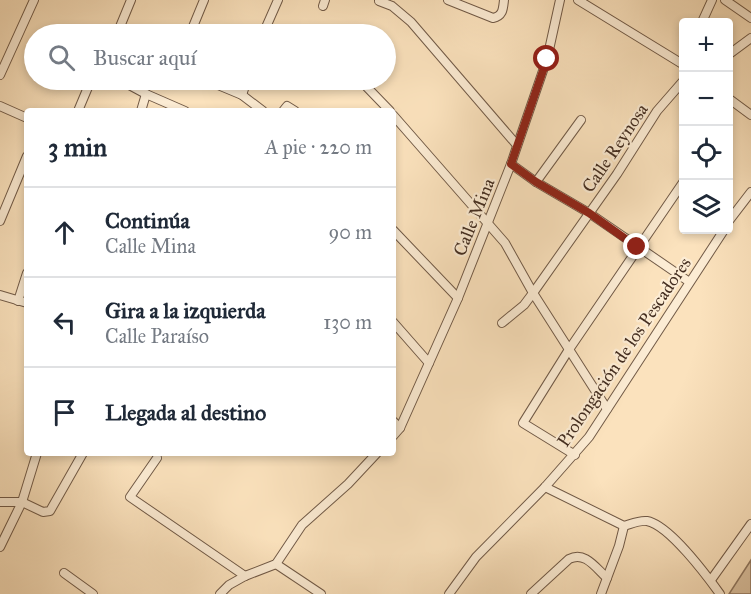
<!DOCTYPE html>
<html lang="es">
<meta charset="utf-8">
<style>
body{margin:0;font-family:"IM FELL Great Primer",serif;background:#f2f2f3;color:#1f2937}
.controls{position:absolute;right:18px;top:18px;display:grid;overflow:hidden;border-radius:6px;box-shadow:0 3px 9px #0003}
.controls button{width:54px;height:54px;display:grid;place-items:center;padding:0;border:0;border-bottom:2px solid #e0e1e3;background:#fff;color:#1f2937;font:30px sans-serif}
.stop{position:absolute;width:18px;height:18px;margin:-14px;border:4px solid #8f2418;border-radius:50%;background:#fff}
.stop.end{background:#8f2418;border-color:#fff;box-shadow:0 2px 6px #0008}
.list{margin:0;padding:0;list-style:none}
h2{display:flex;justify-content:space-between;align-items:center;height:78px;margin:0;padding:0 24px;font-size:26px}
h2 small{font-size:20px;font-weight:400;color:#747a83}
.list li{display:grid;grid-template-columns:39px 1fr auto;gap:18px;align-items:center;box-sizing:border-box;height:90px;padding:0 24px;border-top:2px solid #e0e1e3}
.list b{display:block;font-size:22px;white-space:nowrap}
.list p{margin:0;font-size:20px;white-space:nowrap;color:#747a83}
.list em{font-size:20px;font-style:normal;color:#747a83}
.icon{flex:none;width:33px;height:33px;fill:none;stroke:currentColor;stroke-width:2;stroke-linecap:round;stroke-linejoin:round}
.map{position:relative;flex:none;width:751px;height:594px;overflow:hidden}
.search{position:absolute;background:#fff;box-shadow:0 3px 9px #0003;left:24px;top:24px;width:372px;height:66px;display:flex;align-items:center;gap:15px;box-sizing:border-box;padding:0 21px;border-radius:33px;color:#747a83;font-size:22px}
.panel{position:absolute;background:#fff;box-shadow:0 3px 9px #0003;left:24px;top:108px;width:372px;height:348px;border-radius:6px}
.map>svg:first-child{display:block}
.green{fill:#dcc3a2;stroke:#907861;stroke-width:1.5}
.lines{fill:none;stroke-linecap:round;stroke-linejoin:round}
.minor-casing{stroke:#715a47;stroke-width:10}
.minor{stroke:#fcecd4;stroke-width:8}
.route{stroke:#8f2418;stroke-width:8}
.labels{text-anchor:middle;stroke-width:4.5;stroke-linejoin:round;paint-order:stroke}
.street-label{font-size:18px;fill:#432d20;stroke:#fcecd4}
</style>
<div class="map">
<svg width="751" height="594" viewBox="0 0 751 594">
<rect width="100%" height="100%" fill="#fbe2bd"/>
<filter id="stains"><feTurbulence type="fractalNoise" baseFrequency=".00333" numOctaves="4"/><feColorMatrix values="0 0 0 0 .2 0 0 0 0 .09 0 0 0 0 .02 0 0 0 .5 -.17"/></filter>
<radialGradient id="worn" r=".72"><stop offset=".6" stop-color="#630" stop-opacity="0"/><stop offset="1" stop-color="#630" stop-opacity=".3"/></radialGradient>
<path class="green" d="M 751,560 L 751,594 L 729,594 Z"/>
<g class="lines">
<g class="minor-casing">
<g id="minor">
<path d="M 448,0 L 493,18 C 503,16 503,9 504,0"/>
<path d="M 578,0 L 684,65"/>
<path d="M 725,0 L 751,18"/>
<path d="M 379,1 L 392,6 L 411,22 L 516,144"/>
<path d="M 323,6 L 325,0"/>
<path d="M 702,22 L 712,0"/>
<path d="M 117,34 L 131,0"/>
<path d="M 190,34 L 204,0"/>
<path d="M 263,34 L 278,0"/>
<path d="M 728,55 L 751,38"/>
<path d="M 0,75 L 34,0"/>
<path d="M 120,80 L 146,94 L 185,111"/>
<path d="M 206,80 L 242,95 L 263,111"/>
<path d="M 360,80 L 390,111"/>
<path d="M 242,95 L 247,80"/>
<path d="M 728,98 L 751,115"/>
<path d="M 0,106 L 27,118"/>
<path d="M 78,111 L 91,80"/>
<path d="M 141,111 L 146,94"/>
<path d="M 283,111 L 287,106 L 295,111"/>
<path d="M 393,115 L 505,243 L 533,293 L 607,409"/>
<path d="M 511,164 L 536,182 L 589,213 L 688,281"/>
<path d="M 536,182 L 581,120"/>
<path d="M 0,221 L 27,156"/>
<path d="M 728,222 L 751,192"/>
<path d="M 393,230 L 458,298"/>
<path d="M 0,295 L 27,303"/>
<path d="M 18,301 L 27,273"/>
<path d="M 393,322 L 429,363"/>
<path d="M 502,323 L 524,305 L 533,293 L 617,174 L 657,111 L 684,80"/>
<path d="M 393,421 L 400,428"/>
<path d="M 393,436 L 400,428 L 458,298 L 511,164 L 547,59 L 560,0"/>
<path d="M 575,455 L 523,423 L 568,351 L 684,181"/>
<path d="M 157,458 L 130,497 L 245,576"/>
<path d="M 545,487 L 624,526 C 631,524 639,520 647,521 C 669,525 707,576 720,594"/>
<path d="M 0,502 L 22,502 L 43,512 L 50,511 L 83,453"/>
<path d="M 0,547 L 22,502 L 37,453"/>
<path d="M 276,564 L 321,594"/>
<path d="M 64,573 L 93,594"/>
<path d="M 711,580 L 751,524"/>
<path d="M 220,594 L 229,585 L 245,576 L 276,564 L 302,525 L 348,484 L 377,453"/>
<path d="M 449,594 L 476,557 L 545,487 L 589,437 L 724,230"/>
<path d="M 531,594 L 569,559 C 585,551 595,567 607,578"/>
<path d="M 601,594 L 619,546 L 624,526"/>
</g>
</g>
<use href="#minor" class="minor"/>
</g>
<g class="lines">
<path class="route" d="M 547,59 L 511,164 L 536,182 L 589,213 L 637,247"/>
</g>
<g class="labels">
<g class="street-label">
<text transform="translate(615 148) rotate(-56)" y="6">Calle Reynosa</text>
<text transform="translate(474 217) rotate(-68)" y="6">Calle Mina</text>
<text transform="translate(624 352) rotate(-56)" y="6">Prolongación de los Pescadores</text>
</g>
</g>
<rect width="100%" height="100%" filter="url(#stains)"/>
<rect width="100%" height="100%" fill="url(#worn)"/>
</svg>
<div class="controls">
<button>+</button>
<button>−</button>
<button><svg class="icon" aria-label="locate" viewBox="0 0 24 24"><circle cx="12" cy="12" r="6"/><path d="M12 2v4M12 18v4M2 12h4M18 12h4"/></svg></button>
<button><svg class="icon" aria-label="layers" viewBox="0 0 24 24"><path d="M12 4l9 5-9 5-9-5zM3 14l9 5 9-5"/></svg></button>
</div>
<div class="stop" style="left:547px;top:59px"></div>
<div class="stop end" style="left:637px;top:247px"></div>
<div class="search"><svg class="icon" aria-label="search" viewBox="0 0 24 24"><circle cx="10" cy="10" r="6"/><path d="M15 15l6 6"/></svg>Buscar aquí</div>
<section class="panel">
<h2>3 min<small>A pie · 220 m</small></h2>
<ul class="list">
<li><svg class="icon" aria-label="ahead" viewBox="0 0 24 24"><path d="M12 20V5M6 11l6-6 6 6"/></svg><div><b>Continúa</b><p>Calle Mina</p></div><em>90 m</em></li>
<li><svg class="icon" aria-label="left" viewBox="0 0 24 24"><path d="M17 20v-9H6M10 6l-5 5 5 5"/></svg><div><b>Gira a la izquierda</b><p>Calle Paraíso</p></div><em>130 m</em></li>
<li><svg class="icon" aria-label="arrive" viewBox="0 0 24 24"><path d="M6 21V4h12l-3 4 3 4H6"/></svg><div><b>Llegada al destino</b></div></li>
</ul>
</section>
</div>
